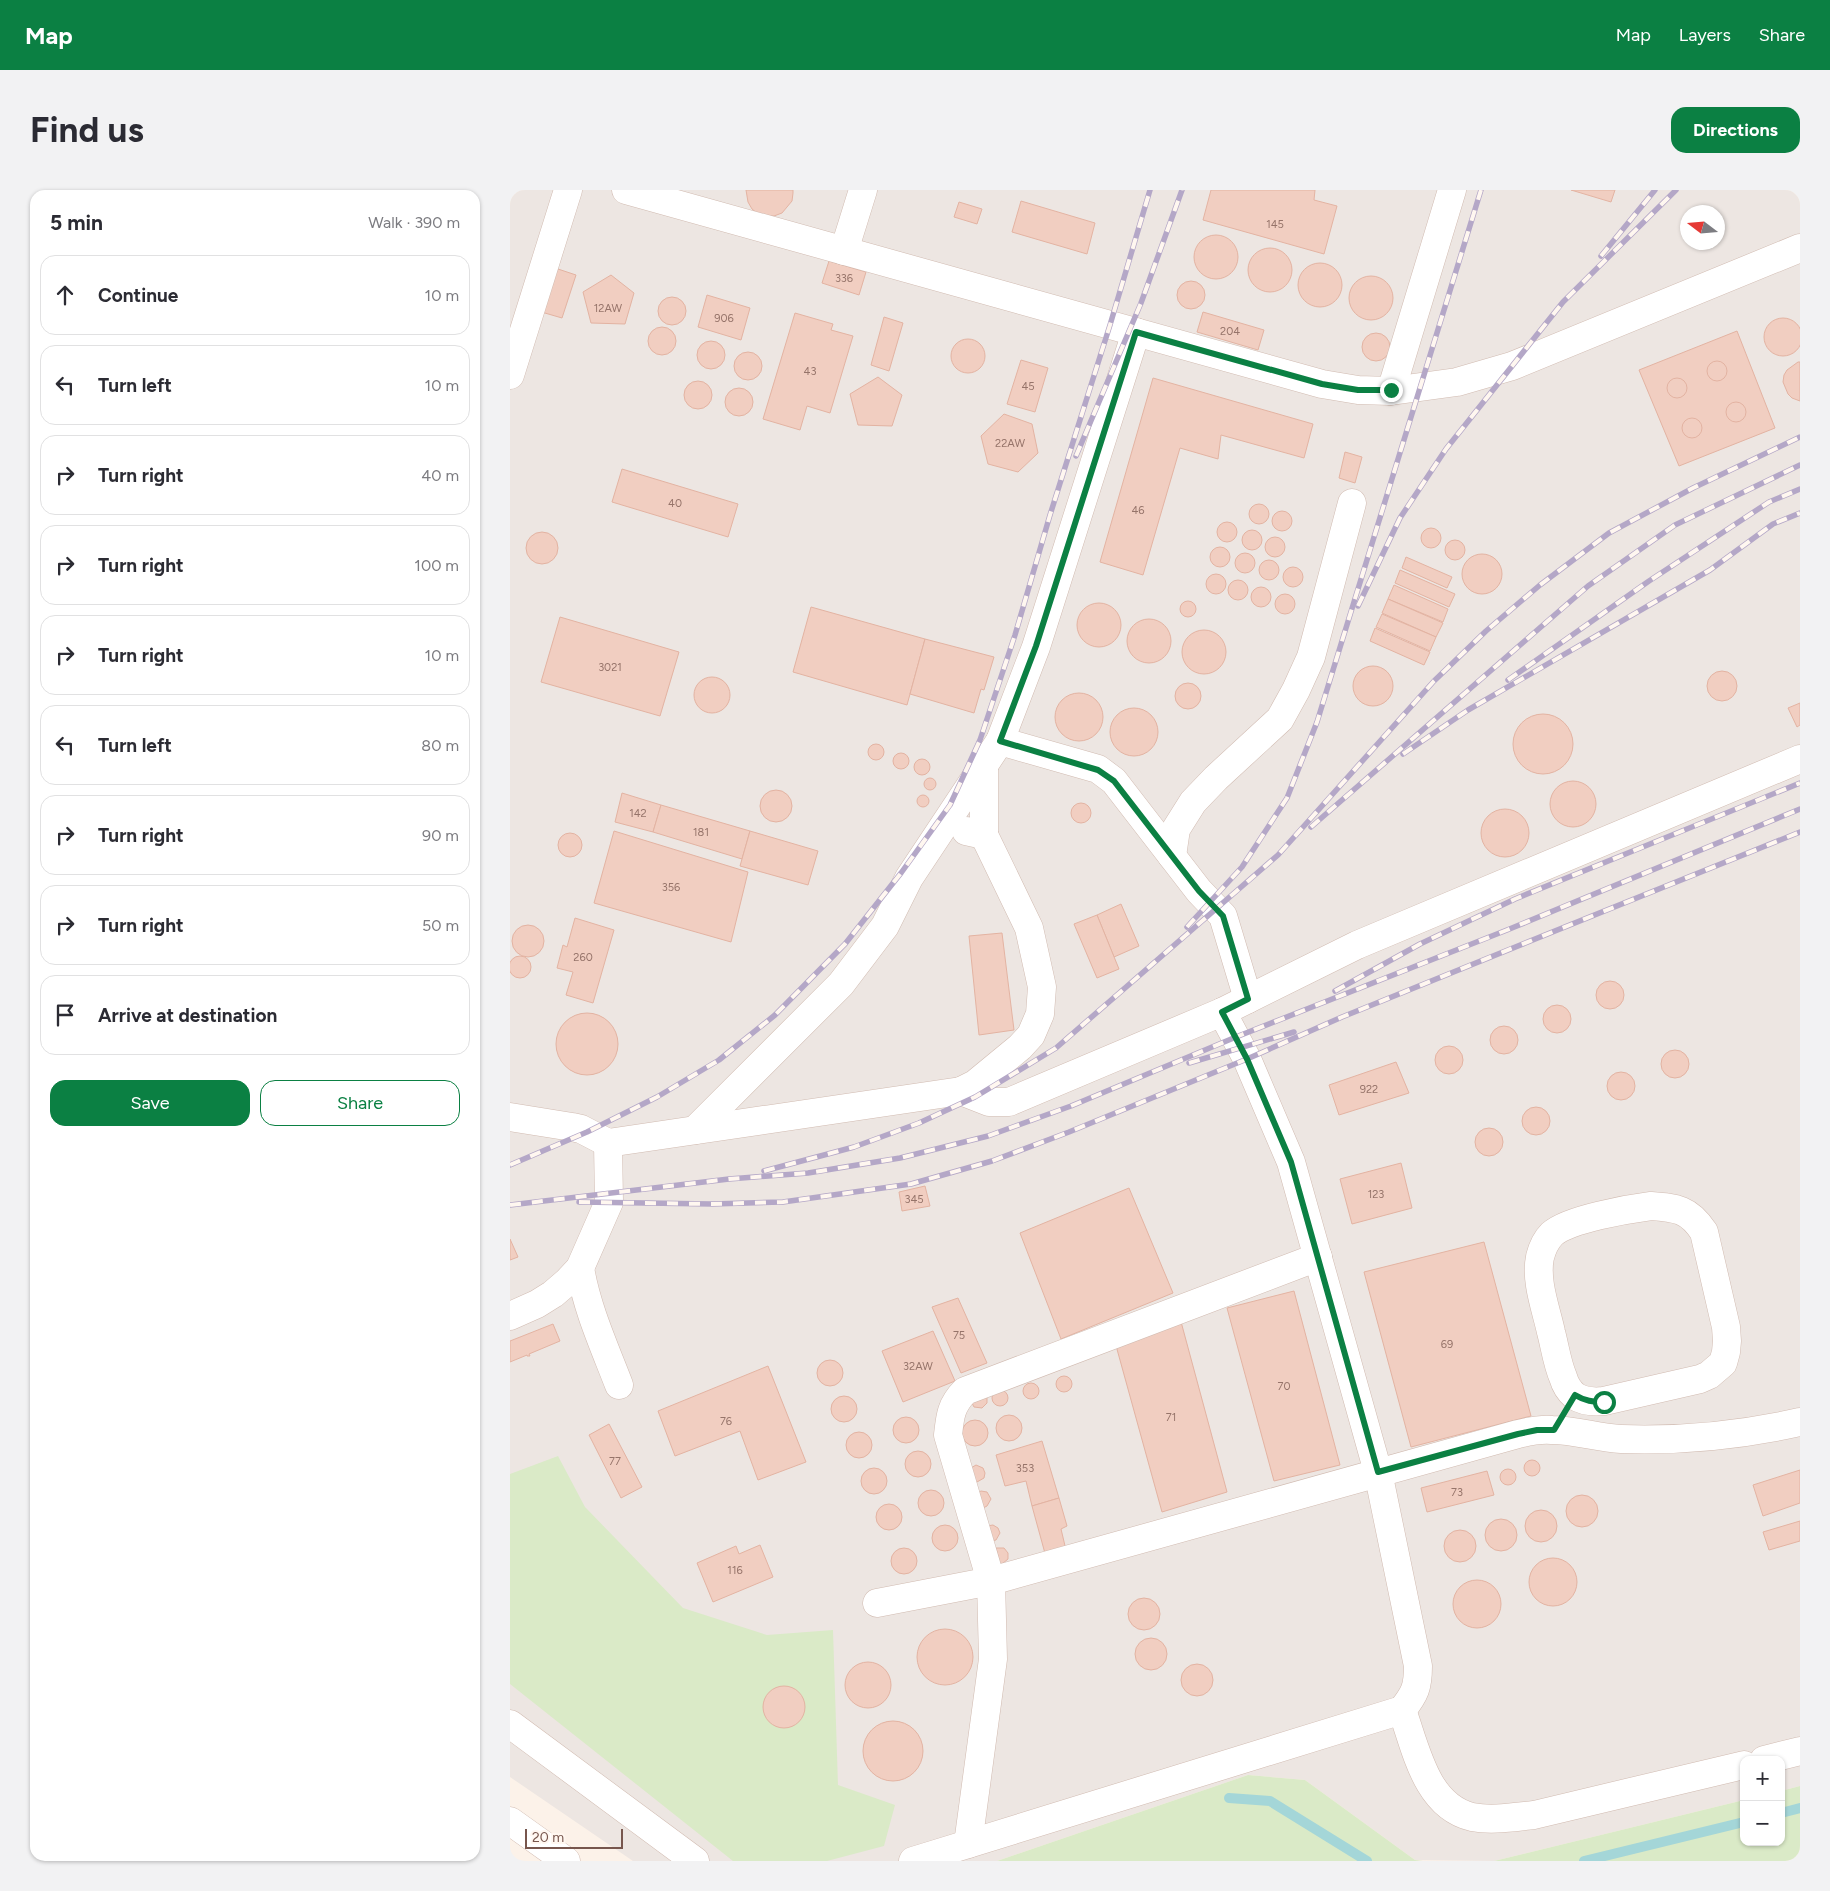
<!DOCTYPE html>
<meta charset="utf-8">
<style>
body{margin:0;font-family:Figtree,sans-serif;background:#f2f2f3;color:#2b2b33}
.controls{position:absolute;right:15px;bottom:15px;display:grid;overflow:hidden;border-radius:10px;box-shadow:0 1px 4px #0004}
.controls button{width:45px;height:45px;display:grid;place-items:center;padding:0;border:0;border-bottom:1px solid #e1e1e2;background:#fff;color:#2b2b33;font:25px sans-serif}
.compass{position:absolute;left:1170px;top:15px;width:45px;height:45px;border-radius:50%;background:#fff;box-shadow:0 1px 4px #0004;rotate:286deg}
.scale{position:absolute;left:15px;bottom:12px;width:98px;box-sizing:border-box;padding-left:5px;border:2px solid #77564d;border-top:0;font-size:14px;line-height:18px;white-space:nowrap;color:#77564d;-webkit-text-stroke:4px #fff7f0;paint-order:stroke}
.stop{position:absolute;width:15px;height:15px;margin:-11px;border:4px solid #0b8043;border-radius:50%;background:#fff}
.stop.end{background:#0b8043;border-color:#fff;box-shadow:0 1px 5px #0008}
.list{margin:0;padding:0;list-style:none}
h2{display:flex;justify-content:space-between;align-items:center;height:65px;margin:0;padding:0 20px;font-size:21px}
h2 small{font-size:16px;font-weight:400;color:#7c7c81}
.list li{display:grid;grid-template-columns:32px 1fr auto;gap:15px;align-items:center;box-sizing:border-box;height:80px;margin:0 10px 10px;padding:0 10px;border:1px solid #e1e1e2;border-radius:15px}
.list b{display:block;font-size:19px;white-space:nowrap}
.list em{font-size:16px;font-style:normal;color:#7c7c81}
.actions{display:flex;gap:10px;padding:15px 20px}
.actions a{flex:1;padding:11px 0;border:1px solid #0b8043;border-radius:15px;text-align:center;font-size:18px;color:#0b8043}
.actions .main{background:#0b8043;color:#fff}
.icon{flex:none;width:28px;height:28px;fill:none;stroke:currentColor;stroke-width:2;stroke-linecap:round;stroke-linejoin:round}
.map{position:relative;flex:none;width:1290px;height:1671px;overflow:hidden;border-radius:15px}
header{display:flex;align-items:center;gap:30px;box-sizing:border-box;height:70px;padding:0 25px;background:#0b8043;color:#fff}
header strong{font-size:24px}
nav{display:flex;gap:28px;margin-inline-start:auto;font-size:18px}
.intro{display:flex;align-items:center;justify-content:space-between;box-sizing:border-box;height:120px;padding:0 30px}
h1{margin:0;font-size:35px}
.button{padding:12px 22px;border-radius:15px;background:#0b8043;color:#fff;font-size:18px;font-weight:700}
main{display:flex;gap:30px;padding:0 30px}
aside{flex:1;background:#fff;border-radius:15px;box-shadow:0 1px 4px #0004}
.map>svg:first-child{display:block}
.industrial{fill:#ede6e2;fill-rule:evenodd}
.green{fill:#daeac7}
.lines{fill:none;stroke-linecap:round;stroke-linejoin:round}
.stream{stroke:#a4d6d8;stroke-width:10}
.building{fill:#f1cec1;stroke:#e3b3a2}
.minor-casing{stroke:#d1bbb1;stroke-width:29}
.minor{stroke:#fff;stroke-width:28}
.rail-casing{stroke:#b4a7c7;stroke-width:5.5}
.rail{stroke:#fff7f0;stroke-width:4;stroke-dasharray:11;stroke-linecap:butt}
.route{stroke:#0b8043;stroke-width:6}
.labels{text-anchor:middle;stroke-width:4;stroke-linejoin:round;paint-order:stroke}
.number-label{font-size:11px;fill:#96746a}
</style>
<header>
<strong>Map</strong>
<nav><a>Map</a><a>Layers</a><a>Share</a></nav>
</header>
<div class="intro"><h1>Find us</h1><a class="button">Directions</a></div>
<main>
<aside>
<h2>5 min<small>Walk · 390 m</small></h2>
<ul class="list">
<li><svg class="icon" aria-label="ahead" viewBox="0 0 24 24"><path d="M12 20V5M6 11l6-6 6 6"/></svg><div><b>Continue</b></div><em>10 m</em></li>
<li><svg class="icon" aria-label="left" viewBox="0 0 24 24"><path d="M17 20v-9H6M10 6l-5 5 5 5"/></svg><div><b>Turn left</b></div><em>10 m</em></li>
<li><svg class="icon" aria-label="right" viewBox="0 0 24 24"><path d="M7 20v-9h11M14 6l5 5-5 5"/></svg><div><b>Turn right</b></div><em>40 m</em></li>
<li><svg class="icon" aria-label="right" viewBox="0 0 24 24"><path d="M7 20v-9h11M14 6l5 5-5 5"/></svg><div><b>Turn right</b></div><em>100 m</em></li>
<li><svg class="icon" aria-label="right" viewBox="0 0 24 24"><path d="M7 20v-9h11M14 6l5 5-5 5"/></svg><div><b>Turn right</b></div><em>10 m</em></li>
<li><svg class="icon" aria-label="left" viewBox="0 0 24 24"><path d="M17 20v-9H6M10 6l-5 5 5 5"/></svg><div><b>Turn left</b></div><em>80 m</em></li>
<li><svg class="icon" aria-label="right" viewBox="0 0 24 24"><path d="M7 20v-9h11M14 6l5 5-5 5"/></svg><div><b>Turn right</b></div><em>90 m</em></li>
<li><svg class="icon" aria-label="right" viewBox="0 0 24 24"><path d="M7 20v-9h11M14 6l5 5-5 5"/></svg><div><b>Turn right</b></div><em>50 m</em></li>
<li><svg class="icon" aria-label="arrive" viewBox="0 0 24 24"><path d="M6 21V4h12l-3 4 3 4H6"/></svg><div><b>Arrive at destination</b></div></li>
</ul>
<div class="actions"><a class="main">Save</a><a>Share</a></div>
</aside>
<div class="map">
<svg width="1290" height="1671" viewBox="0 0 1290 1671">
<rect width="100%" height="100%" fill="#fcf2e9"/>
<path class="industrial" d="M 0,0 L 1290,0 L 1290,1596 L 1271,1601 L 1271,1570 L 1234,1570 L 1234,1610 L 984,1671 L 905,1670 L 795,1590 L 738,1585 L 487,1671 L 123,1671 L 0,1587 ZM 1178,22 L 1208,22 L 1208,52 L 1178,52 Z"/>
<g class="green">
<path d="M 48,1266 L 75,1317 L 173,1418 L 257,1445 L 323,1440 L 328,1595 L 385,1615 L 374,1656 L 317,1671 L 223,1671 L 0,1494 L 0,1284 Z"/>
<path d="M 738,1585 L 795,1590 L 905,1670 L 913,1671 L 487,1671 Z"/>
<path d="M 1290,1596 L 1290,1671 L 984,1671 L 1234,1610 L 1234,1652 L 1271,1652 L 1271,1601 Z"/>
</g>
<g class="lines">
<g class="stream">
<path d="M 719,1608 L 760,1611 L 857,1671"/>
<path d="M 1271,1623 L 1290,1618"/>
<path d="M 1074,1671 L 1234,1632"/>
</g>
</g>
<g class="building">
<path d="M 236,0 L 283,0 L 283,3 L 282,11 L 272,23 L 264,26 L 256,26 L 248,24 L 242,19 L 238,12 Z"/>
<path d="M 701,0 L 805,0 L 804,10 L 827,16 L 814,64 L 693,30 Z"/>
<path d="M 1061,0 L 1105,0 L 1101,12 Z"/>
<path d="M 511,11 L 585,33 L 577,64 L 502,42 Z"/>
<path d="M 449,12 L 472,19 L 467,34 L 444,27 Z"/>
<circle cx="706" cy="67" r="22"/>
<circle cx="760" cy="80" r="22"/>
<path d="M 319,71 L 356,82 L 349,105 L 312,93 Z"/>
<circle cx="810" cy="95" r="22"/>
<path d="M 42,77 L 66,85 L 52,128 L 28,121 Z"/>
<path d="M 101,85 L 124,103 L 115,134 L 81,133 L 73,102 Z"/>
<circle cx="861" cy="108" r="22"/>
<circle cx="681" cy="105" r="14"/>
<path d="M 197,105 L 240,118 L 231,150 L 188,137 Z"/>
<circle cx="162" cy="121" r="14"/>
<path d="M 693,122 L 754,140 L 748,160 L 687,142 Z"/>
<path d="M 285,123 L 323,134 L 321,140 L 343,146 L 320,223 L 297,216 L 290,240 L 253,229 Z"/>
<path d="M 374,127 L 393,133 L 379,181 L 361,175 Z"/>
<circle cx="1273" cy="147" r="19"/>
<circle cx="152" cy="151" r="14"/>
<path d="M 1227,141 L 1265,238 L 1169,276 L 1129,180 Z"/>
<circle cx="866" cy="157" r="14"/>
<circle cx="458" cy="166" r="17"/>
<circle cx="201" cy="165" r="14"/>
<circle cx="238" cy="176" r="14"/>
<path d="M 511,170 L 538,178 L 525,222 L 497,214 Z"/>
<circle cx="1207" cy="181" r="10"/>
<path d="M 1288,172 L 1290,172 L 1290,211 L 1282,208 L 1278,204 L 1273,192 L 1274,185 L 1277,180 Z"/>
<path d="M 368,187 L 392,205 L 382,236 L 348,235 L 340,204 Z"/>
<circle cx="1167" cy="198" r="10"/>
<path d="M 643,188 L 803,234 L 794,268 L 711,245 L 708,269 L 670,258 L 633,385 L 590,372 Z"/>
<circle cx="188" cy="205" r="14"/>
<circle cx="229" cy="212" r="14"/>
<circle cx="1226" cy="222" r="10"/>
<path d="M 494,224 L 522,234 L 528,263 L 508,282 L 478,274 L 471,246 Z"/>
<circle cx="1182" cy="238" r="10"/>
<path d="M 835,262 L 852,267 L 845,293 L 829,288 Z"/>
<path d="M 112,279 L 228,314 L 218,347 L 102,312 Z"/>
<circle cx="749" cy="324" r="10"/>
<circle cx="772" cy="331" r="10"/>
<circle cx="717" cy="342" r="10"/>
<circle cx="921" cy="348" r="10"/>
<circle cx="742" cy="350" r="10"/>
<circle cx="32" cy="358" r="16"/>
<circle cx="765" cy="357" r="10"/>
<circle cx="945" cy="360" r="10"/>
<circle cx="710" cy="367" r="10"/>
<circle cx="735" cy="373" r="10"/>
<circle cx="972" cy="384" r="20"/>
<path d="M 896,367 L 942,387 L 937,398 L 892,378 Z"/>
<circle cx="759" cy="380" r="10"/>
<circle cx="783" cy="387" r="10"/>
<path d="M 890,380 L 945,404 L 939,417 L 885,393 Z"/>
<circle cx="706" cy="394" r="10"/>
<circle cx="728" cy="400" r="10"/>
<path d="M 884,395 L 938,419 L 933,432 L 878,409 Z"/>
<circle cx="751" cy="407" r="10"/>
<circle cx="775" cy="414" r="10"/>
<path d="M 878,409 L 933,433 L 926,447 L 872,423 Z"/>
<circle cx="678" cy="419" r="8"/>
<circle cx="589" cy="435" r="22"/>
<path d="M 301,417 L 415,449 L 397,515 L 283,482 Z"/>
<path d="M 872,424 L 926,447 L 920,461 L 866,437 Z"/>
<path d="M 50,427 L 169,462 L 150,526 L 31,492 Z"/>
<circle cx="639" cy="451" r="22"/>
<path d="M 865,438 L 920,462 L 914,475 L 860,451 Z"/>
<circle cx="694" cy="462" r="22"/>
<path d="M 415,449 L 484,467 L 474,500 L 471,499 L 464,523 L 400,504 Z"/>
<circle cx="863" cy="496" r="20"/>
<circle cx="1212" cy="496" r="15"/>
<circle cx="202" cy="505" r="18"/>
<circle cx="678" cy="506" r="13"/>
<circle cx="569" cy="527" r="24"/>
<path d="M 1290,513 L 1290,535 L 1287,537 L 1278,518 Z"/>
<circle cx="624" cy="542" r="24"/>
<circle cx="1033" cy="554" r="30"/>
<circle cx="366" cy="562" r="8"/>
<circle cx="391" cy="571" r="8"/>
<circle cx="412" cy="577" r="8"/>
<circle cx="420" cy="594" r="6"/>
<circle cx="1063" cy="614" r="23"/>
<circle cx="266" cy="616" r="16"/>
<path d="M 112,603 L 151,615 L 143,642 L 105,632 Z"/>
<circle cx="413" cy="611" r="6"/>
<circle cx="571" cy="623" r="10"/>
<path d="M 151,615 L 240,641 L 232,669 L 143,642 Z"/>
<circle cx="995" cy="643" r="24"/>
<path d="M 104,641 L 238,682 L 221,752 L 84,713 Z"/>
<path d="M 240,641 L 308,661 L 298,695 L 230,676 Z"/>
<circle cx="60" cy="655" r="12"/>
<path d="M 611,714 L 629,756 L 604,767 L 587,725 Z"/>
<path d="M 587,725 L 609,779 L 587,788 L 564,734 Z"/>
<path d="M 65,728 L 104,740 L 83,813 L 56,805 L 63,782 L 47,778 L 53,755 L 57,757 Z"/>
<circle cx="18" cy="751" r="16"/>
<path d="M 492,743 L 504,840 L 469,845 L 459,746 Z"/>
<circle cx="10" cy="777" r="11"/>
<circle cx="1100" cy="805" r="14"/>
<circle cx="1047" cy="829" r="14"/>
<circle cx="77" cy="854" r="31"/>
<circle cx="994" cy="850" r="14"/>
<circle cx="939" cy="870" r="14"/>
<circle cx="1165" cy="874" r="14"/>
<path d="M 886,872 L 899,903 L 829,925 L 819,895 Z"/>
<circle cx="1111" cy="896" r="14"/>
<circle cx="1026" cy="931" r="14"/>
<circle cx="979" cy="952" r="14"/>
<path d="M 891,973 L 902,1018 L 842,1034 L 830,989 Z"/>
<path d="M 415,996 L 420,1016 L 392,1021 L 389,1002 Z"/>
<path d="M 619,998 L 663,1103 L 551,1149 L 510,1043 Z"/>
<path d="M 0,1049 L 8,1067 L 0,1070 Z"/>
<path d="M 974,1052 L 1021,1226 L 901,1257 L 854,1082 Z"/>
<path d="M 784,1101 L 830,1275 L 764,1291 L 717,1118 Z"/>
<path d="M 448,1108 L 477,1173 L 451,1183 L 422,1117 Z"/>
<path d="M 670,1128 L 717,1302 L 652,1322 L 605,1152 Z"/>
<path d="M 43,1134 L 50,1151 L 19,1164 L 20,1166 L 17,1166 L 17,1165 L 0,1172 L 0,1151 Z"/>
<path d="M 423,1141 L 445,1191 L 393,1212 L 372,1161 Z"/>
<circle cx="320" cy="1183" r="13"/>
<path d="M 258,1176 L 296,1272 L 248,1290 L 230,1241 L 165,1266 L 148,1221 Z"/>
<circle cx="554" cy="1194" r="8"/>
<circle cx="521" cy="1201" r="8"/>
<circle cx="490" cy="1208" r="8"/>
<circle cx="334" cy="1219" r="13"/>
<path d="M 477,1207 L 477,1213 L 472,1218 L 464,1217 L 462,1213 Z"/>
<circle cx="499" cy="1238" r="13"/>
<circle cx="396" cy="1240" r="13"/>
<circle cx="465" cy="1243" r="13"/>
<path d="M 99,1234 L 132,1297 L 111,1308 L 79,1245 Z"/>
<circle cx="349" cy="1255" r="13"/>
<path d="M 532,1251 L 549,1308 L 522,1316 L 516,1291 L 495,1296 L 486,1265 Z"/>
<circle cx="408" cy="1274" r="13"/>
<circle cx="1022" cy="1278" r="8"/>
<path d="M 466,1275 L 473,1278 L 475,1283 L 474,1288 L 467,1292 L 464,1291 L 461,1278 Z"/>
<circle cx="364" cy="1291" r="13"/>
<circle cx="998" cy="1287" r="8"/>
<path d="M 1290,1280 L 1290,1313 L 1253,1326 L 1243,1295 Z"/>
<path d="M 977,1281 L 984,1305 L 917,1322 L 911,1298 Z"/>
<circle cx="421" cy="1313" r="13"/>
<path d="M 471,1301 L 477,1302 L 481,1309 L 477,1316 L 473,1318 L 469,1302 Z"/>
<circle cx="1072" cy="1321" r="16"/>
<path d="M 549,1308 L 557,1336 L 551,1339 L 556,1360 L 536,1367 L 522,1316 Z"/>
<circle cx="379" cy="1327" r="13"/>
<circle cx="1031" cy="1336" r="16"/>
<circle cx="991" cy="1345" r="16"/>
<path d="M 1290,1331 L 1290,1351 L 1259,1360 L 1253,1342 Z"/>
<path d="M 483,1335 L 488,1338 L 490,1343 L 486,1350 L 481,1351 L 477,1336 Z"/>
<circle cx="435" cy="1348" r="13"/>
<circle cx="950" cy="1356" r="16"/>
<path d="M 250,1355 L 263,1387 L 203,1412 L 187,1373 L 226,1356 L 229,1364 Z"/>
<path d="M 486,1358 L 494,1358 L 498,1363 L 498,1369 L 492,1374 L 490,1374 Z"/>
<circle cx="394" cy="1371" r="13"/>
<circle cx="1043" cy="1392" r="24"/>
<circle cx="967" cy="1414" r="24"/>
<circle cx="634" cy="1424" r="16"/>
<circle cx="435" cy="1467" r="28"/>
<circle cx="641" cy="1464" r="16"/>
<circle cx="358" cy="1495" r="23"/>
<circle cx="687" cy="1490" r="16"/>
<circle cx="274" cy="1517" r="21"/>
<circle cx="383" cy="1561" r="30"/>
</g>
<g class="lines">
<g class="minor-casing">
<g id="minor">
<path d="M 116,0 L 812,194 L 848,200 L 881,201 L 947,192 L 1002,176 L 1290,58"/>
<path d="M 334,61 L 353,0"/>
<path d="M 0,185 L 58,0"/>
<path d="M 881,201 L 942,0"/>
<path d="M 490,551 L 588,579 L 604,591 L 689,701 L 713,726 L 738,809"/>
<path d="M 456,641 L 474,645 L 474,575"/>
<path d="M 662,666 L 666,639 L 683,612 L 706,588 L 770,529 L 786,500 L 801,467 L 842,313"/>
<path d="M 712,822 L 847,755 L 1290,569"/>
<path d="M 451,901 L 465,894 L 510,857 L 521,845 L 530,824 L 532,797 L 519,738 L 474,645"/>
<path d="M 0,927 L 62,937 L 71,939 L 98,953 L 451,901 L 479,912 L 499,912 L 712,822 L 737,869 L 781,972 L 868,1282 L 908,1476 C 908,1497 905,1504 892,1520 L 403,1671"/>
<path d="M 185,940 L 331,794 L 375,736 L 399,688 L 490,551 L 526,457 L 626,142"/>
<path d="M 1141,1016 C 1167,1018 1179,1019 1194,1042 L 1216,1137 L 1217,1151 L 1216,1162 L 1213,1173 L 1199,1185 L 1190,1189 L 1094,1211 C 1084,1212 1074,1212 1065,1206 C 1059,1201 1055,1194 1053,1187 C 1047,1173 1045,1157 1041,1142 C 1036,1119 1025,1091 1030,1067 C 1032,1059 1036,1050 1042,1044 C 1059,1029 1118,1019 1141,1016 Z"/>
<path d="M 70,1078 C 77,1119 94,1156 109,1195"/>
<path d="M 0,1126 L 27,1114 L 43,1104 L 57,1092 L 70,1078 L 99,1012 L 98,953"/>
<path d="M 367,1413 L 481,1391 L 438,1245 C 440,1226 441,1215 455,1201 L 808,1067"/>
<path d="M 892,1520 C 906,1559 916,1616 962,1627 C 982,1631 1004,1627 1024,1625 L 1234,1575"/>
<path d="M 0,1534 L 185,1671"/>
<path d="M 1254,1570 L 1290,1561"/>
<path d="M 0,1631 L 56,1671"/>
<path d="M 458,1654 L 483,1469 L 481,1391 L 1008,1244 C 1020,1241 1031,1239 1042,1240 C 1065,1240 1088,1248 1111,1249 C 1170,1251 1232,1245 1290,1232"/>
</g>
</g>
<use href="#minor" class="minor"/>
<g class="rail-casing">
<g id="rail">
<path d="M 1091,66 L 1145,0"/>
<path d="M 566,266 L 631,113 L 672,0"/>
<path d="M 848,416 L 890,328 L 936,259 L 1053,112 L 1166,0"/>
<path d="M 998,490 L 1139,391 L 1259,312 L 1290,299"/>
<path d="M 893,564 L 958,520 L 1200,380 L 1263,334 L 1290,323"/>
<path d="M 801,637 L 1078,396 L 1165,335 L 1290,275"/>
<path d="M 677,737 L 732,677 L 777,608 L 807,532 L 971,0"/>
<path d="M 825,801 L 910,754 L 1005,709 L 1290,593"/>
<path d="M 679,873 L 784,842"/>
<path d="M 0,975 L 77,942 L 147,907 L 209,870 L 265,825 L 335,754 L 391,683 L 440,615 L 470,550 L 505,445 L 540,325 L 600,135 L 640,0"/>
<path d="M 254,981 L 344,957 L 409,933 L 465,907 L 546,858 L 768,665 L 924,491 L 976,441 L 1030,395 L 1099,343 L 1183,298 L 1290,247"/>
<path d="M 69,1012 L 202,1014 L 273,1012 L 401,994 L 482,971 L 559,942 L 737,869 L 832,827 L 1290,642"/>
<path d="M 0,1015 L 219,989 L 298,983 L 390,968 L 478,946 L 561,916 L 726,847 L 997,740 L 1290,619"/>
</g>
</g>
<use href="#rail" class="rail"/>
</g>
<g class="lines">
<path class="route" d="M 881,200 L 848,200 L 812,194 L 626,142 L 526,456 L 490,551 L 588,580 L 604,591 L 689,701 L 713,726 L 738,809 L 712,822 L 737,869 L 781,972 L 868,1282 L 1008,1244 L 1027,1240 L 1044,1240 L 1065,1205 C 1075,1211 1083,1212 1094,1212"/>
</g>
<g class="labels">
<g class="number-label">
<text x="765" y="38">145</text>
<text x="334" y="92">336</text>
<text x="98" y="122">12AW</text>
<text x="214" y="132">906</text>
<text x="720" y="145">204</text>
<text x="300" y="185">43</text>
<text x="518" y="200">45</text>
<text x="500" y="257">22AW</text>
<text x="165" y="317">40</text>
<text x="628" y="324">46</text>
<text x="100" y="481">3021</text>
<text x="128" y="627">142</text>
<text x="191" y="646">181</text>
<text x="161" y="701">356</text>
<text x="73" y="771">260</text>
<text x="859" y="903">922</text>
<text x="866" y="1008">123</text>
<text x="404" y="1013">345</text>
<text x="449" y="1149">75</text>
<text x="937" y="1158">69</text>
<text x="408" y="1180">32AW</text>
<text x="774" y="1200">70</text>
<text x="661" y="1231">71</text>
<text x="216" y="1235">76</text>
<text x="105" y="1275">77</text>
<text x="515" y="1282">353</text>
<text x="947" y="1306">73</text>
<text x="225" y="1384">116</text>
</g>
</g>
</svg>
<div class="controls">
<button>+</button>
<button>−</button>
</div>
<svg class="compass" viewBox="-18 -18 36 36"><path d="M0-13l5 13h-10z" fill="#e53935"/><path d="M0 13l5-13h-10z" fill="#7c7c81"/></svg>
<div class="scale">20 m</div>
<div class="stop" style="left:1094px;top:1212px"></div>
<div class="stop end" style="left:881px;top:200px"></div>
</div>
</main>
